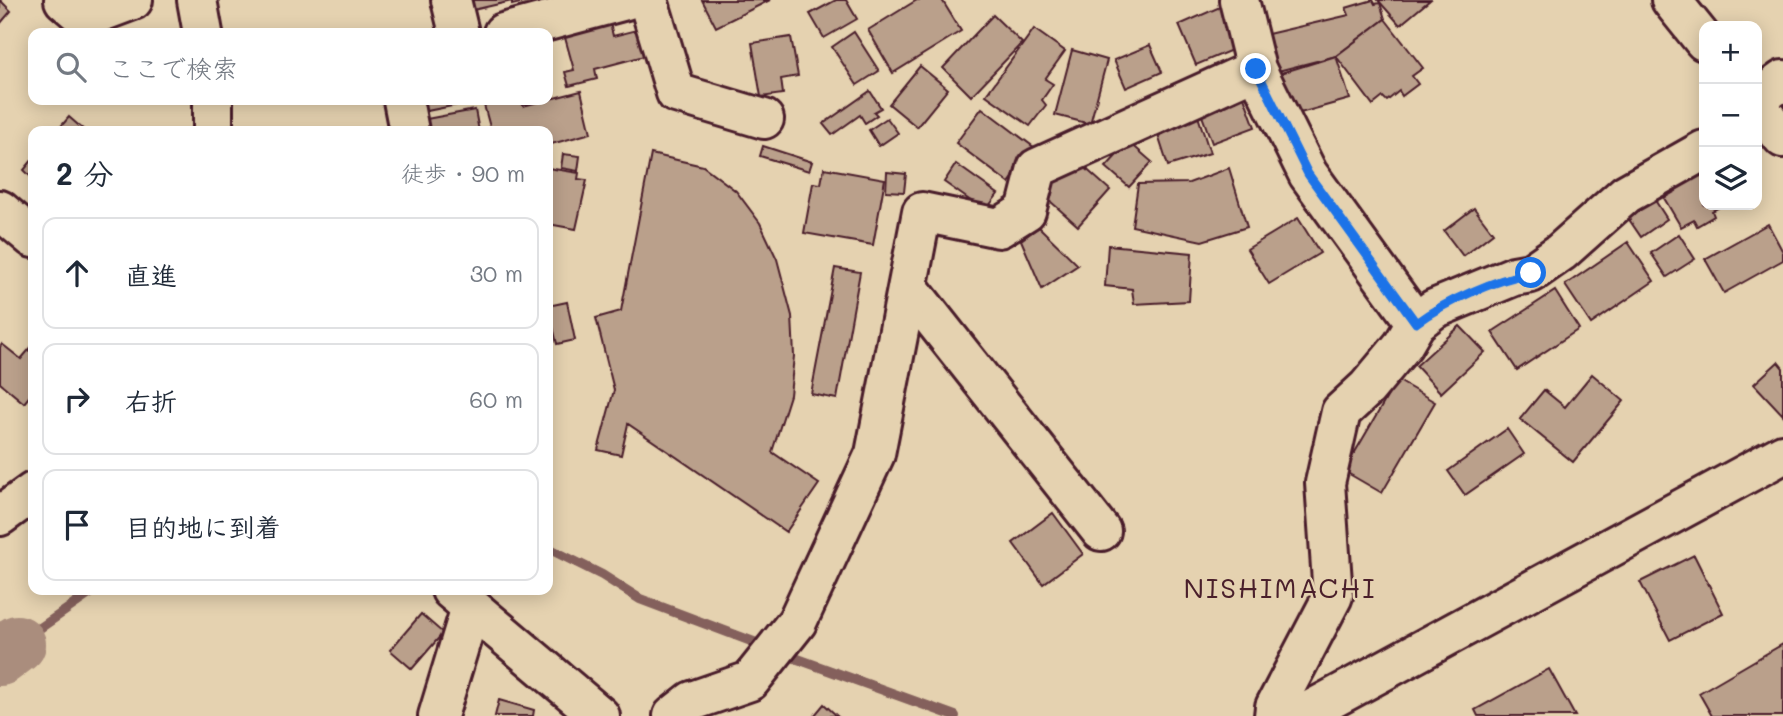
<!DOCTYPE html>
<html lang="ja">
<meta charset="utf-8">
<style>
body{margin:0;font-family:Mali,"Klee One",sans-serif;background:#f6f6f7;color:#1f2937}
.controls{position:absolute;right:21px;top:21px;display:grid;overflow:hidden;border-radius:14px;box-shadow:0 4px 18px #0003}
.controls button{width:63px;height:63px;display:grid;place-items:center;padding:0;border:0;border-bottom:2px solid #e0e1e3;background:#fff;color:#1f2937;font:35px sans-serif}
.stop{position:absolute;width:21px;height:21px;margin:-16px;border:5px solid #1a73e8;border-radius:50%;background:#fff}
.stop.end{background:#1a73e8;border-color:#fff;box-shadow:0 2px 7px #0008}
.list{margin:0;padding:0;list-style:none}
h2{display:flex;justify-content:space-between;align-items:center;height:91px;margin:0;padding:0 28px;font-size:30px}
h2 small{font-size:23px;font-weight:400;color:#747a83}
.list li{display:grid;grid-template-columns:46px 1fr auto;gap:21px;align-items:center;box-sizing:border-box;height:112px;margin:0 14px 14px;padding:0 14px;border:2px solid #e0e1e3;border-radius:14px}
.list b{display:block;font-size:26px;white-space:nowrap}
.list em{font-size:23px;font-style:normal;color:#747a83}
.icon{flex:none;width:38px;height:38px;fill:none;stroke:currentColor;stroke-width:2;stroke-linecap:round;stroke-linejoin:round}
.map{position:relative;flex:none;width:1783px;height:716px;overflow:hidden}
.search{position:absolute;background:#fff;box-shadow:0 4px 18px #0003;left:28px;top:28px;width:525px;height:77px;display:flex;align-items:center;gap:18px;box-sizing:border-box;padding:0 24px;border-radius:14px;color:#747a83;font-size:26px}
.panel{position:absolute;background:#fff;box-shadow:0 4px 18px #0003;left:28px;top:126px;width:525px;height:469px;border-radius:14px}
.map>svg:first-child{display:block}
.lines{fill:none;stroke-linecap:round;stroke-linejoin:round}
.stream{stroke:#84615c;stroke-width:10}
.river{stroke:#aa8d7d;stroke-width:58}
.building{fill:#baa08b;stroke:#4a1f2b;stroke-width:2}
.minor-casing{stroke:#4a1f2b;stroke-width:44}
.major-casing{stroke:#4a1f2b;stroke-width:44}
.minor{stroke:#e5d2b0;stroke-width:38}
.major{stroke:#e5d2b0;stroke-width:38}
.route{stroke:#1a73e8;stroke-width:9}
.labels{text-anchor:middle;stroke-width:5;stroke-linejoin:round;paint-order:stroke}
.quarter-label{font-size:28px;letter-spacing:2px;fill:#4a1f2b;stroke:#e5d2b0}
</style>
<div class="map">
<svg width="1783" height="716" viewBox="0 0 1783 716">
<rect width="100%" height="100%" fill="#e5d2b0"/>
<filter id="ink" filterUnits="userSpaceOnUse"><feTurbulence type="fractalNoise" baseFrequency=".0143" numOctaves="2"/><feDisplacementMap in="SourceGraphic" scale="14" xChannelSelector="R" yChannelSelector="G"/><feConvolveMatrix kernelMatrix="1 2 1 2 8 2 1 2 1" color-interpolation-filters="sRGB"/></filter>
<g filter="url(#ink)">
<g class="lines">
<g class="stream">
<path d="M 548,548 L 602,575 L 640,599 L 767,647"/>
<path d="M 17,644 L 95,590"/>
<path d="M 784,654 L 955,716"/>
</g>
<path class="river" d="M 0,657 L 17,644"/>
</g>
<g class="building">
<path d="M 0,0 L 11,11 L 0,24 Z"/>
<path d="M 471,0 L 532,0 L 512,5 L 512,1 L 473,10 Z"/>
<path d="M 702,0 L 770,0 L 716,27 Z"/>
<path d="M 836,0 L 846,0 L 857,19 L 824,38 L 810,14 Z"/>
<path d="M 917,0 L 942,0 L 961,31 L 893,73 L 868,30 Z"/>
<path d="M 1373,0 L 1375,4 L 1380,3 L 1385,19 L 1336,56 L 1278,71 L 1268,34 L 1349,15 L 1346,8 Z"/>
<path d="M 1378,0 L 1430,0 L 1400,25 Z"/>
<path d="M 1222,6 L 1239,47 L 1196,65 L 1179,25 Z"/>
<path d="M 993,15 L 1022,43 L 971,96 L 943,68 Z"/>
<path d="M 1385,19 L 1423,68 L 1412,76 L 1418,84 L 1402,96 L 1399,91 L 1387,101 L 1383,97 L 1373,105 L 1336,56 Z"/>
<path d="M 610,23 L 613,36 L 637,30 L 644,56 L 595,69 L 597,79 L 569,86 L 565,72 L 574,70 L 564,34 Z"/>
<path d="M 1034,29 L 1065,51 L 1045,79 L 1053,84 L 1042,100 L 1046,105 L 1030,126 L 986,95 Z"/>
<path d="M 854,32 L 879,71 L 857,85 L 832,47 Z"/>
<path d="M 791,37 L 798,76 L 781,79 L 783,94 L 761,97 L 752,43 Z"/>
<path d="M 1150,45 L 1162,72 L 1126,88 L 1114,60 Z"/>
<path d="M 1072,50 L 1107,60 L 1090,124 L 1055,115 Z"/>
<path d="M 1336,56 L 1350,99 L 1293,115 L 1281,73 Z"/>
<path d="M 920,66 L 948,89 L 917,127 L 889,104 Z"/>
<path d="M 1240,86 L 1255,127 L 1212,143 L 1197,102 Z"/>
<path d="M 581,91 L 591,133 L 548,145 L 548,131 L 491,131 L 484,105 L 504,100 L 522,100 L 523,106 Z"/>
<path d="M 870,91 L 881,108 L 874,112 L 877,115 L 865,123 L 860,115 L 832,135 L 823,124 Z"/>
<path d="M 419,100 L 470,100 L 461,102 L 462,104 L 422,112 Z"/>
<path d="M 982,108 L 1035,148 L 1009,183 L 956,143 Z"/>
<path d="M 475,110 L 479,131 L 423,131 L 421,120 Z"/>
<path d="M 1197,113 L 1210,153 L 1168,166 L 1155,126 Z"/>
<path d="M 69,117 L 85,131 L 57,131 Z"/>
<path d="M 887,118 L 898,133 L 879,146 L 869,130 Z"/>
<path d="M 1129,142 L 1152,162 L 1129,187 L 1106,167 Z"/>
<path d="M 763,146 L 812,162 L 809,171 L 760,156 Z"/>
<path d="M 563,154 L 580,156 L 578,171 L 561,168 Z"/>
<path d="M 651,154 L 703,166 L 736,191 L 760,223 L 777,259 L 792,316 L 794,356 L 790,395 L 772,452 L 819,484 L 786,532 L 628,424 L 621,455 L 598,450 L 614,390 L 596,318 L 621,311 Z"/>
<path d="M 1073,157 L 1110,190 L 1078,226 L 1041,193 Z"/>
<path d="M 33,159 L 33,179 L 24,170 Z"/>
<path d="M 956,164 L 998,194 L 985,211 L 944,182 Z"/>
<path d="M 548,168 L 579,173 L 578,179 L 587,180 L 576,229 L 548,224 Z"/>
<path d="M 824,168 L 885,179 L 873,245 L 804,233 L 813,183 L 821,184 Z"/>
<path d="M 1229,168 L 1247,227 L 1202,241 L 1132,226 L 1138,184 L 1189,183 Z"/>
<path d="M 887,172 L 906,174 L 904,192 L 886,191 Z"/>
<path d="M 1704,173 L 1704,205 L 1723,205 L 1712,211 L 1714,216 L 1697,226 L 1694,220 L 1681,227 L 1664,198 L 1676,191 L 1673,185 L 1688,176 L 1691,180 Z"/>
<path d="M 1651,194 L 1667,219 L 1641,237 L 1624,212 Z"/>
<path d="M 1474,208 L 1493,233 L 1463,256 L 1444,231 Z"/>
<path d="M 1298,218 L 1320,253 L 1269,284 L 1247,249 Z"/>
<path d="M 1768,224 L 1783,252 L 1783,260 L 1724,293 L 1705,259 Z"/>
<path d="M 1039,227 L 1078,265 L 1042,289 L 1021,240 Z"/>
<path d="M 1679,234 L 1695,259 L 1667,277 L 1651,253 Z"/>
<path d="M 1628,242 L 1654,281 L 1591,324 L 1565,285 Z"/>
<path d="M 1108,245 L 1192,253 L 1189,301 L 1134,304 L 1132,289 L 1105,286 Z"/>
<path d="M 835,268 L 860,272 L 837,399 L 811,394 Z"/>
<path d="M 1555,291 L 1579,329 L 1517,370 L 1492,332 Z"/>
<path d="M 567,302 L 575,340 L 557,344 L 548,306 Z"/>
<path d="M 1460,326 L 1485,352 L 1441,393 L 1416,366 Z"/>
<path d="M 2,344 L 21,359 L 33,345 L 33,392 L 24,403 L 0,383 L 0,347 Z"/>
<path d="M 1778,362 L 1783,368 L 1783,415 L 1754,384 Z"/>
<path d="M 1592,374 L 1624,401 L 1573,462 L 1520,419 L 1544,390 L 1565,407 Z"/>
<path d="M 1397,380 L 1435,402 L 1382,493 L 1344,471 Z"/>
<path d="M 1507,429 L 1524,454 L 1465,495 L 1448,471 Z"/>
<path d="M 1053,513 L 1083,554 L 1043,584 L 1013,543 Z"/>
<path d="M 1694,555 L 1723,613 L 1670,640 L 1640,582 Z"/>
<path d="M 421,614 L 443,633 L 412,669 L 390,650 Z"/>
<path d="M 1783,644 L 1783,716 L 1712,716 L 1699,693 Z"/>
<path d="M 1549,669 L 1575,716 L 1478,716 L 1475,710 Z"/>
<path d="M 499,700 L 534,710 L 533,716 L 495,716 Z"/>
<path d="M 824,704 L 837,716 L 814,716 Z"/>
</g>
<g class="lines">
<g class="minor-casing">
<g id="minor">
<path d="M 64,0 L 85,18 L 133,0"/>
<path d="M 197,0 L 203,33"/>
<path d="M 451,0 L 459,33"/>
<path d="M 648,0 L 676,93 L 764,119"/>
<path d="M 1239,0 L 1256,69 L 1308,174 L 1416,323"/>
<path d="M 1671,0 L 1704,41"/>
<path d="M 503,33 L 626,0"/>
<path d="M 1757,99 L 1783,80"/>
<path d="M 213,100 L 213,131"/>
<path d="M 403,100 L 409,131"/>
<path d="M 1757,106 L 1783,138"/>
<path d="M 908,287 L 1101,531"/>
<path d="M 0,516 L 33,492"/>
<path d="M 438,716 L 471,607"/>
<path d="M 673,716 L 692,701 L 750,681 L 797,622 L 875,454 L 922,212 L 999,228 L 1026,211 L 1037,168 L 1256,69"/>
<path d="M 1274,716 L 1275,707 L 1333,596 L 1325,483 L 1341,412 L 1367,388 L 1403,345 L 1416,323 L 1434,309 L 1514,276 L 1531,273 L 1561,252 L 1626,194 L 1704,150"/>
<path d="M 1300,716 L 1783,454"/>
</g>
</g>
<g class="major-casing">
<g id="major">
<path d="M 0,210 L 33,238"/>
<path d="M 451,590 L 600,716"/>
</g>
</g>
<use href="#minor" class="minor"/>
<use href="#major" class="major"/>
</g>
</g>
<g class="lines" filter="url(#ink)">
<path class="route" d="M 1256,69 L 1308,174 L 1416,323 C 1444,302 1496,279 1531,273"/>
</g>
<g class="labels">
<g class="quarter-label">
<text x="1280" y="598">NISHIMACHI</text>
</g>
</g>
</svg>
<div class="controls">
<button>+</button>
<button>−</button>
<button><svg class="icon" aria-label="layers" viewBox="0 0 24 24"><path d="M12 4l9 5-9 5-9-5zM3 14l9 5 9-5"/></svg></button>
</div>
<div class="stop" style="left:1531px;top:273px"></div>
<div class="stop end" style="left:1256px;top:69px"></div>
<div class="search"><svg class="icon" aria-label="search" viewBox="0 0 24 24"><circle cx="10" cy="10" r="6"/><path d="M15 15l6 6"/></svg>ここで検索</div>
<section class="panel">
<h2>2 分<small>徒歩 · 90 m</small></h2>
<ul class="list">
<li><svg class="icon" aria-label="ahead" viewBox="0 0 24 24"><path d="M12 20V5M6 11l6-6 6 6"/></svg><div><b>直進</b></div><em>30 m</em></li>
<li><svg class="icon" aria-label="right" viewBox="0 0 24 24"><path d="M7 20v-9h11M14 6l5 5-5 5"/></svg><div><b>右折</b></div><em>60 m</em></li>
<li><svg class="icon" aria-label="arrive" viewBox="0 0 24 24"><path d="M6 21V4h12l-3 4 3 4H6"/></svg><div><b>目的地に到着</b></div></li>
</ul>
</section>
</div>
